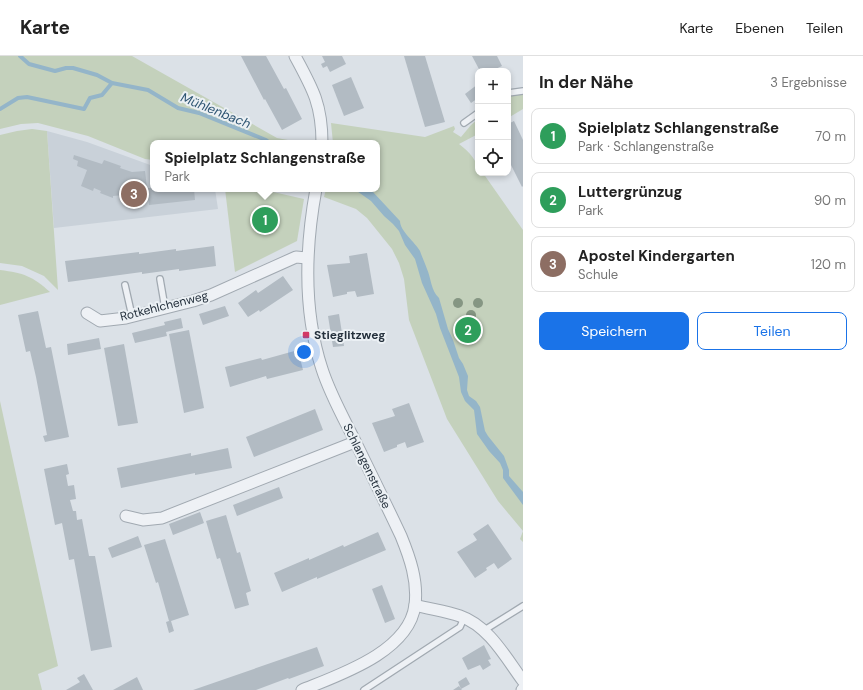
<!DOCTYPE html>
<html lang="de">
<meta charset="utf-8">
<style>
body{margin:0;font-family:"DM Sans",sans-serif;background:#f6f6f6;color:#222}
.controls{position:absolute;right:12px;top:12px;display:grid;overflow:hidden;border-radius:8px;box-shadow:0 2px 6px #0003}
.controls button{width:36px;height:36px;display:grid;place-items:center;padding:0;border:0;border-bottom:1px solid #e0e0e0;background:#fff;color:#222;font:20px sans-serif}
.you{position:absolute;left:304px;top:296px;width:14px;height:14px;margin:-10px;border:3px solid #fff;border-radius:50%;background:#1a73e8;box-shadow:0 0 0 6px #1a73e833}
.badge{display:grid;place-items:center;width:26px;height:26px;border-radius:50%;background:#1a73e8;color:#fff;font-size:13px;font-weight:700}
.pin{position:absolute;translate:-50% -50%;border:2px solid #fff;box-shadow:0 1px 4px #0006}
.popup{position:absolute;left:150px;top:84px;width:230px;height:52px;box-sizing:border-box;display:grid;place-content:center;border-radius:8px;background:#fff;filter:drop-shadow(0 1px 3px #0005);font-size:13px;white-space:nowrap;color:#767676}
.popup b{font-size:15px;color:#222}
.popup::after{content:'';position:absolute;left:50%;top:100%;margin-left:-8px;border:8px solid transparent;border-top-color:#fff}
.list{margin:0;padding:0;list-style:none}
h2{display:flex;justify-content:space-between;align-items:center;height:52px;margin:0;padding:0 16px;font-size:17px}
h2 small{font-size:13px;font-weight:400;color:#767676}
.list li{display:grid;grid-template-columns:26px 1fr auto;gap:12px;align-items:center;box-sizing:border-box;height:56px;margin:0 8px 8px;padding:0 8px;border:1px solid #e0e0e0;border-radius:8px}
.list b{display:block;font-size:15px;white-space:nowrap}
.list p{margin:0;font-size:13px;white-space:nowrap;color:#767676}
.list em{font-size:13px;font-style:normal;color:#767676}
.actions{display:flex;gap:8px;padding:12px 16px}
.actions a{flex:1;padding:9px 0;border:1px solid #1a73e8;border-radius:8px;text-align:center;font-size:14px;color:#1a73e8}
.actions .main{background:#1a73e8;color:#fff}
.icon{flex:none;width:22px;height:22px;fill:none;stroke:currentColor;stroke-width:2;stroke-linecap:round;stroke-linejoin:round}
.map{position:relative;flex:none;width:523px;height:634px;overflow:hidden}
header{display:flex;align-items:center;gap:24px;box-sizing:border-box;height:56px;padding:0 20px;background:#fff;border-bottom:1px solid #e0e0e0}
header strong{font-size:19px}
nav{display:flex;gap:22px;margin-inline-start:auto;font-size:14px}
main{display:flex}
aside{flex:1;background:#fff}
.map>svg:first-child{display:block}
.built{fill:#c9d1d9}
.green{fill:#c4d1bc}
.water{fill:#94b5c9}
.lines{fill:none;stroke-linecap:round;stroke-linejoin:round}
.stream{stroke:#94b5c9;stroke-width:4}
.building{fill:#b2bbc3}
.service-casing{stroke:#a1a9b1;stroke-width:8}
.minor-casing{stroke:#a1a9b1;stroke-width:13}
.service{stroke:#eef1f5;stroke-width:5.5}
.minor{stroke:#eef1f5;stroke-width:11}
.tree{fill:#859683}
.poi-dot{fill:#d33965;stroke:#ebf0f4;stroke-width:1.5}
.labels{text-anchor:middle;stroke-width:4;stroke-linejoin:round;paint-order:stroke}
.street-label{font-size:12px;fill:#25313d;stroke:#ebf0f4}
.poi-label{font-size:12px;font-weight:bold;fill:#25313d;stroke:#ebf0f4;text-anchor:start}
.water-label{font-size:13px;font-style:italic;fill:#2e5572;stroke:#ebf0f4}
</style>
<header>
<strong>Karte</strong>
<nav><a>Karte</a><a>Ebenen</a><a>Teilen</a></nav>
</header>
<main>
<div class="map">
<svg width="523" height="634" viewBox="0 0 523 634">
<rect width="100%" height="100%" fill="#dbe1e7"/>
<path class="built" d="M 47,75 L 87,86 L 153,110 L 153,133 L 215,133 L 218,153 L 54,172 Z"/>
<g class="green">
<path d="M 0,0 L 132,0 L 277,82 L 304,87 L 153,87 L 153,104 L 145,103 L 88,80 L 38,67 L 21,68 L 0,73 Z"/>
<path d="M 514,39 L 523,39 L 523,53 L 508,62 L 508,42 Z"/>
<path d="M 478,63 L 478,78 L 459,88 C 469,96 478,104 478,117 L 483,117 L 523,174 L 523,486 L 520,483 L 523,475 L 498,445 L 447,363 L 409,264 L 404,223 L 399,207 L 392,193 L 367,162 L 356,153 L 324,141 L 326,133 L 377,133 L 377,87 L 333,87 L 331,67 L 425,81 L 454,70 L 455,73 L 453,76 L 461,81 L 471,69 Z"/>
<path d="M 32,73 L 47,75 L 58,234 L 44,220 L 22,210 L 0,207 L 0,79 L 17,75 Z"/>
<path d="M 225,133 L 260,133 L 304,143 L 297,185 L 235,216 Z"/>
<path d="M 0,214 C 24,217 32,220 50,236 L 0,249 Z"/>
<path d="M 0,345 L 58,610 L 38,618 L 42,634 L 0,634 Z"/>
</g>
<path class="water" d="M 354,133 L 368,133 L 373,136 L 400,165 C 400,175 415,186 420,195 C 422,201 425,207 427,213 C 431,222 431,235 439,242 L 448,273 L 453,284 L 459,302 L 463,308 L 468,320 L 467,334 L 469,340 L 476,345 L 480,351 L 485,375 L 488,380 L 504,400 L 509,414 L 509,420 L 523,436 L 523,449 L 503,422 L 503,414 L 500,407 L 489,395 L 477,378 L 474,354 L 465,345 L 461,336 L 459,321 L 440,272 L 436,258 L 422,227 L 415,203 L 405,189 L 399,175 L 393,168 L 384,160 L 371,145 Z"/>
<g class="lines">
<g class="stream">
<path d="M 20,0 L 29,8 L 55,15 L 66,12 L 73,12 L 97,19 L 112,27 L 148,34 L 178,52 L 199,57 L 266,84 L 270,87"/>
<path d="M 0,53 L 18,42 L 27,41 L 84,53 L 90,42 L 102,39 L 112,27"/>
</g>
</g>
<g class="building">
<path d="M 241,0 L 266,0 L 284,33 L 286,32 L 302,63 L 282,74 L 265,43 L 264,44 Z"/>
<path d="M 322,0 L 342,0 L 346,8 L 330,16 L 327,10 L 323,12 L 321,8 L 325,6 Z"/>
<path d="M 404,0 L 425,0 L 445,66 L 425,71 Z"/>
<path d="M 472,0 L 497,0 L 502,10 L 491,15 L 480,15 Z"/>
<path d="M 351,21 L 364,52 L 344,60 L 332,29 Z"/>
<path d="M 478,28 L 478,42 L 471,47 L 465,38 Z"/>
<path d="M 514,65 L 523,84 L 523,130 L 522,131 L 508,103 L 508,68 Z"/>
<path d="M 74,99 L 102,108 L 104,104 L 121,110 L 120,112 L 132,116 L 145,115 L 147,132 L 194,133 L 195,144 L 149,149 L 148,141 L 137,142 L 137,147 L 125,148 L 124,139 L 113,140 L 113,142 L 100,137 L 101,135 L 94,132 L 93,135 L 81,130 L 87,114 L 77,110 L 78,105 L 73,103 Z"/>
<path d="M 214,190 L 216,210 L 179,215 L 179,213 L 142,218 L 142,216 L 68,226 L 65,205 L 139,196 L 139,198 L 176,193 L 176,195 Z"/>
<path d="M 367,197 L 374,238 L 357,241 L 355,235 L 347,236 L 347,238 L 333,241 L 327,209 L 350,207 L 349,200 Z"/>
<path d="M 283,220 L 293,234 L 260,256 L 259,254 L 248,261 L 238,247 L 256,234 L 258,237 Z"/>
<path d="M 225,250 L 229,260 L 203,269 L 199,258 Z"/>
<path d="M 38,255 L 46,292 L 51,291 L 69,381 L 45,386 L 43,380 L 47,379 L 36,321 L 30,295 L 26,296 L 18,259 Z"/>
<path d="M 339,258 L 344,290 L 333,291 L 328,260 Z"/>
<path d="M 181,262 L 183,272 L 166,276 L 167,280 L 135,287 L 132,277 L 165,269 L 164,266 Z"/>
<path d="M 189,274 L 204,352 L 184,357 L 169,278 Z"/>
<path d="M 99,282 L 101,293 L 68,299 L 67,288 Z"/>
<path d="M 124,288 L 138,367 L 118,370 L 104,292 Z"/>
<path d="M 298,294 L 303,314 L 267,323 L 266,320 L 230,331 L 225,311 L 261,302 L 262,304 Z"/>
<path d="M 409,347 L 424,386 L 407,392 L 405,386 L 397,389 L 397,391 L 384,396 L 372,367 L 395,360 L 392,353 Z"/>
<path d="M 315,353 L 323,374 L 254,401 L 246,381 Z"/>
<path d="M 228,392 L 232,412 L 195,419 L 195,417 L 121,432 L 117,412 L 191,397 L 191,400 Z"/>
<path d="M 67,408 L 69,418 L 66,419 L 68,430 L 74,429 L 76,443 L 70,444 L 73,455 L 76,455 L 77,464 L 82,463 L 89,500 L 95,500 L 112,591 L 91,595 L 74,503 L 69,504 L 62,467 L 55,469 L 44,413 Z"/>
<path d="M 279,431 L 283,442 L 237,460 L 233,449 Z"/>
<path d="M 200,456 L 204,467 L 173,479 L 169,468 Z"/>
<path d="M 226,459 L 237,497 L 240,496 L 251,535 L 246,537 L 249,549 L 235,553 L 220,502 L 217,503 L 206,465 Z"/>
<path d="M 488,468 L 512,503 L 498,513 L 494,507 L 486,512 L 487,514 L 475,522 L 457,496 L 477,484 L 473,478 Z"/>
<path d="M 378,476 L 386,494 L 317,523 L 317,521 L 282,536 L 274,517 L 309,502 L 309,504 L 343,489 L 344,491 Z"/>
<path d="M 138,480 L 142,491 L 112,502 L 108,492 Z"/>
<path d="M 165,483 L 189,559 L 171,565 L 174,575 L 169,577 L 166,566 L 169,565 L 158,526 L 156,527 L 144,489 Z"/>
<path d="M 382,529 L 395,563 L 385,567 L 372,533 Z"/>
<path d="M 484,589 L 491,603 L 488,604 L 491,609 L 483,614 L 480,609 L 468,614 L 462,602 Z"/>
<path d="M 317,591 L 324,610 L 289,623 L 288,622 L 256,634 L 193,634 Z"/>
<path d="M 84,618 L 93,634 L 66,634 L 80,626 L 77,622 Z"/>
<path d="M 137,621 L 143,634 L 113,634 Z"/>
<path d="M 466,621 L 470,628 L 461,633 L 462,634 L 453,634 L 459,630 L 461,633 L 458,626 Z"/>
</g>
<g class="lines">
<g class="service-casing">
<g id="service">
<path d="M 508,37 L 523,35"/>
<path d="M 464,67 L 478,57"/>
<path d="M 160,223 L 165,252"/>
<path d="M 125,229 L 132,260"/>
<path d="M 483,575 L 523,550"/>
<path d="M 364,634 L 460,571 L 464,562"/>
</g>
</g>
<g class="minor-casing">
<g id="minor">
<path d="M 295,0 C 313,33 322,49 322,87"/>
<path d="M 87,257 L 100,265 L 126,262 L 193,245 L 211,239 L 296,201 L 307,202"/>
<path d="M 126,460 L 143,464 L 162,462 L 355,386"/>
<path d="M 415,549 C 429,553 445,555 460,560 C 489,570 506,602 523,625"/>
<path d="M 302,634 C 339,619 409,596 415,549 C 418,525 410,502 401,480 C 386,448 370,416 355,385 C 343,361 330,338 322,313 C 303,255 305,193 316,133"/>
<path d="M 522,634 L 523,633"/>
</g>
</g>
<use href="#service" class="service"/>
<use href="#minor" class="minor"/>
</g>
<g class="tree">
<circle cx="458" cy="247" r="5"/>
<circle cx="478" cy="247" r="5"/>
<circle cx="471" cy="259" r="5"/>
</g>
<rect class="poi-dot" x="302" y="275" width="8" height="8" rx="2"/>
<g class="labels">
<g class="street-label">
<text transform="translate(164 250) rotate(-14)" y="4">Rotkehlchenweg</text>
<text transform="translate(367 410) rotate(64)" y="4">Schlangenstraße</text>
</g>
<g class="poi-label">
<text x="314" y="283">Stieglitzweg</text>
</g>
<g class="water-label">
<text transform="translate(216 54) rotate(22)" y="5">Mühlenbach</text>
</g>
</g>
</svg>
<div class="controls">
<button>+</button>
<button>−</button>
<button><svg class="icon" aria-label="locate" viewBox="0 0 24 24"><circle cx="12" cy="12" r="6"/><path d="M12 2v4M12 18v4M2 12h4M18 12h4"/></svg></button>
</div>
<div class="you"></div>
<div class="pin badge" style="left:265px;top:164px;background:#2e9e5b">1</div>
<div class="popup"><b>Spielplatz Schlangenstraße</b>Park</div>
<div class="pin badge" style="left:468px;top:274px;background:#2e9e5b">2</div>
<div class="pin badge" style="left:134px;top:138px;background:#8d6e63">3</div>
</div>
<aside>
<h2>In der Nähe<small>3 Ergebnisse</small></h2>
<ul class="list">
<li><span class="badge" style="background:#2e9e5b">1</span><div><b>Spielplatz Schlangenstraße</b><p>Park · Schlangenstraße</p></div><em>70 m</em></li>
<li><span class="badge" style="background:#2e9e5b">2</span><div><b>Luttergrünzug</b><p>Park</p></div><em>90 m</em></li>
<li><span class="badge" style="background:#8d6e63">3</span><div><b>Apostel Kindergarten</b><p>Schule</p></div><em>120 m</em></li>
</ul>
<div class="actions"><a class="main">Speichern</a><a>Teilen</a></div>
</aside>
</main>
